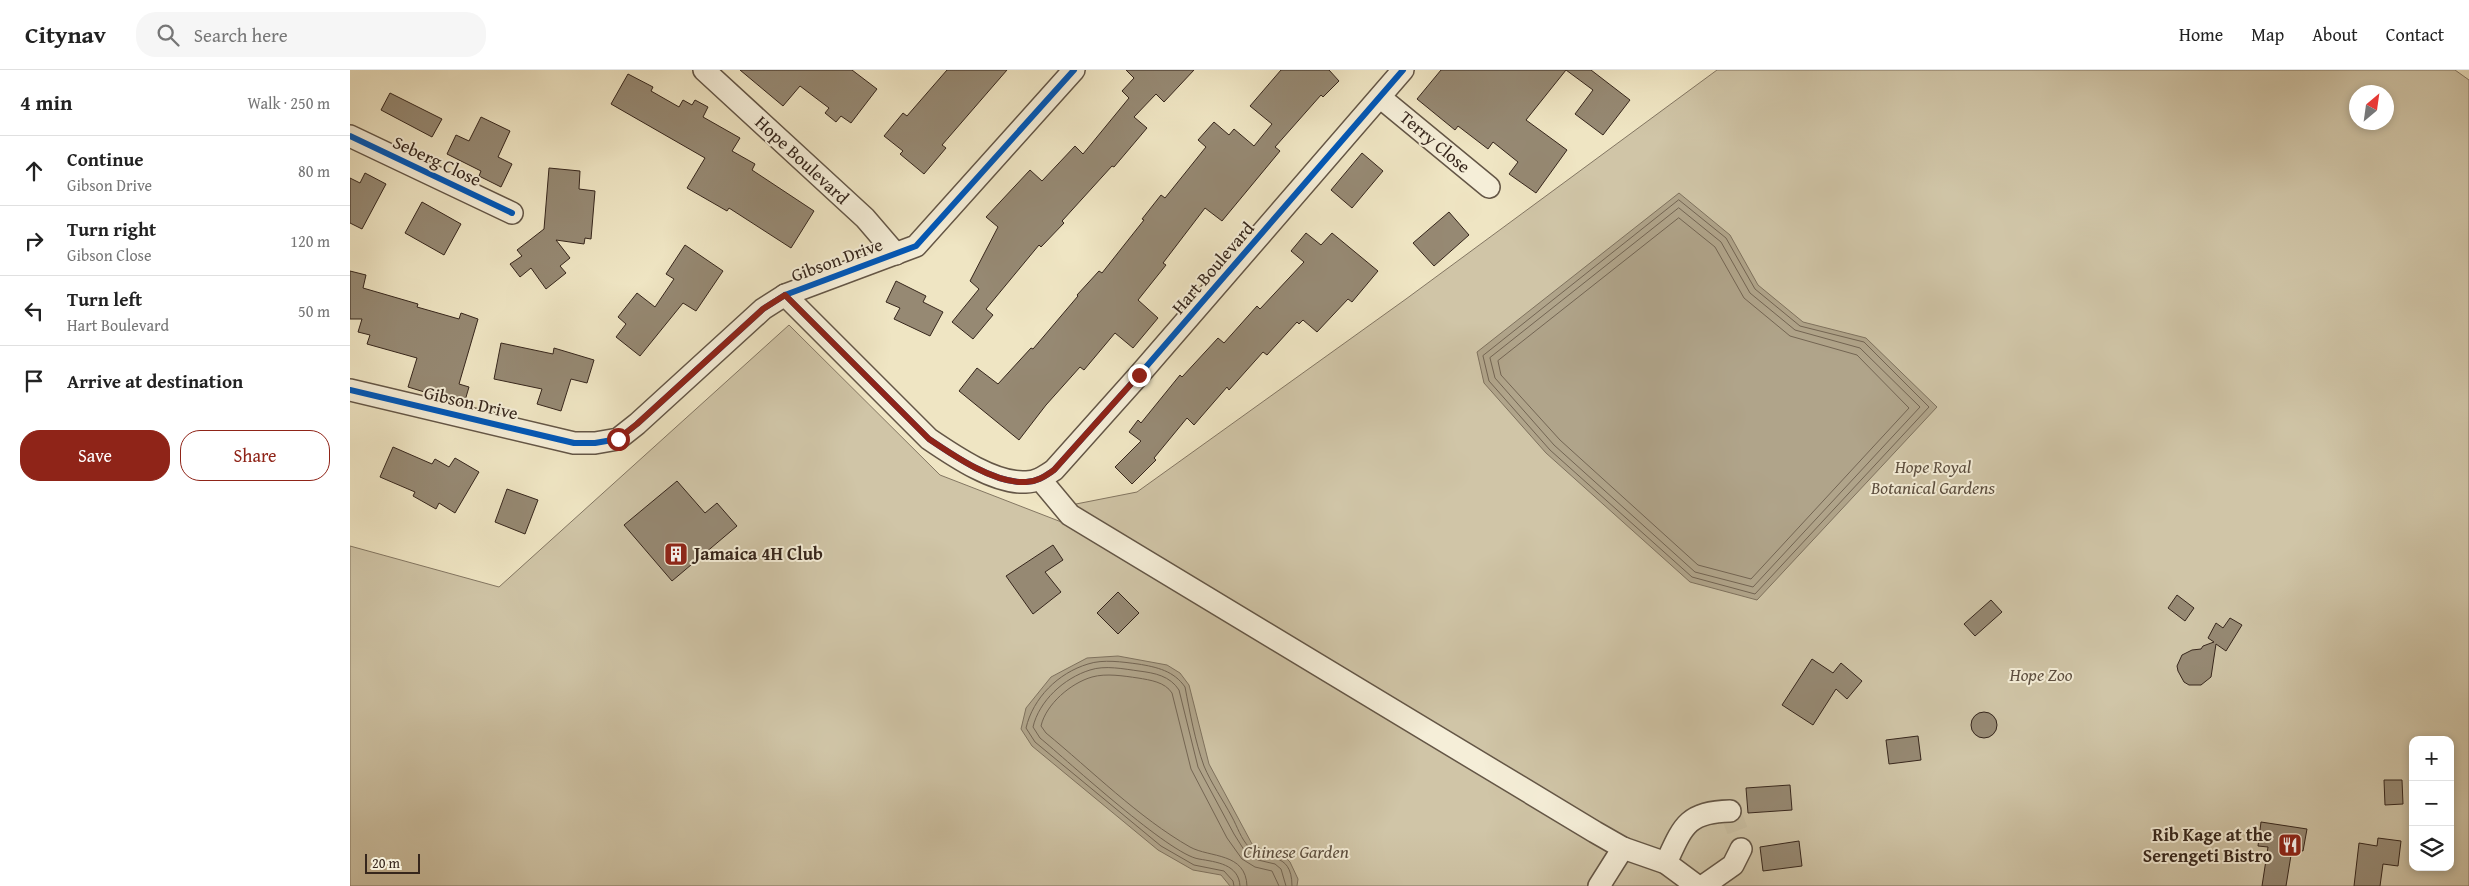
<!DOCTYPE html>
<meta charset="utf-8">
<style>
body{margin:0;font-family:"Gentium Book Plus",serif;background:#f6f6f6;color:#222}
.controls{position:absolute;right:15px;bottom:15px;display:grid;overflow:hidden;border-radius:10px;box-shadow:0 2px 8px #0003}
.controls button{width:45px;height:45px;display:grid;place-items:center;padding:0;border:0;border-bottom:1px solid #e0e0e0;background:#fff;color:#222;font:25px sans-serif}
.compass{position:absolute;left:1999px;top:15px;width:45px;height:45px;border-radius:50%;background:#fff;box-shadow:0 2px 8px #0003;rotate:29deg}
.scale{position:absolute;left:15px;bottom:12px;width:55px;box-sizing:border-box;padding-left:5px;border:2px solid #36261c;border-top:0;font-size:14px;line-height:18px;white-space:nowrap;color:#36261c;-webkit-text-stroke:4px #f5eed8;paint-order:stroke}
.stop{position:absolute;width:15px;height:15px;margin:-11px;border:4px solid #8f2418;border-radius:50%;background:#fff}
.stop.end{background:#8f2418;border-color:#fff;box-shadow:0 1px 5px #0008}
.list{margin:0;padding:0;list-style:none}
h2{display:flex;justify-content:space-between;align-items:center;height:65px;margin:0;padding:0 20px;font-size:21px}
h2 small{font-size:16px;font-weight:400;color:#767676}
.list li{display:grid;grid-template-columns:32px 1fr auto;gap:15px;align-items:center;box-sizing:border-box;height:70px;padding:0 20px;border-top:1px solid #e0e0e0}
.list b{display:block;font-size:19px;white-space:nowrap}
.list p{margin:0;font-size:16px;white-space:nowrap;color:#767676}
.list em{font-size:16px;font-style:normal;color:#767676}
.actions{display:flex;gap:10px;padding:15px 20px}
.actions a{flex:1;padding:11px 0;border:1px solid #8f2418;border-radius:20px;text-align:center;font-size:18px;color:#8f2418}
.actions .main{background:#8f2418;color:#fff}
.icon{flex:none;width:28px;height:28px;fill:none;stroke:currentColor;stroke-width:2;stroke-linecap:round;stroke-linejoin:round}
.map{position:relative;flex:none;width:2119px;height:816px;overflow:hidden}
header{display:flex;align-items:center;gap:30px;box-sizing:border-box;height:70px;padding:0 25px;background:#fff;border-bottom:1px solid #e0e0e0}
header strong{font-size:24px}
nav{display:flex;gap:28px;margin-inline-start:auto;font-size:18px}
.search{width:350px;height:45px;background:#f6f6f6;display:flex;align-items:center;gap:12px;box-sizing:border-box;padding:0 18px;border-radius:20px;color:#767676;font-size:19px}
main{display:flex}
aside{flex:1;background:#fff}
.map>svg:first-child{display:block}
.green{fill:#d0c5a7;stroke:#837662;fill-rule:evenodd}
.water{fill:#b0a48a;stroke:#7f725e}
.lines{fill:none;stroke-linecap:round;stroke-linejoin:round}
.shore{stroke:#736553;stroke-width:1}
.building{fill:#968973;stroke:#36261c}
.minor-tunnel{stroke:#cabfa2;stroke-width:21;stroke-dasharray:21 11;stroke-linecap:butt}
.minor-casing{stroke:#645646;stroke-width:24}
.minor{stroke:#f5eed8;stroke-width:21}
.cycleway-casing{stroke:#f5eed8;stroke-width:9}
.cycleway{stroke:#0057b8;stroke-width:6}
.route{stroke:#8f2418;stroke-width:6}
.labels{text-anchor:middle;stroke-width:4;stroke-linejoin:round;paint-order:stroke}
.street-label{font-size:18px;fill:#36261c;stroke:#f5eed8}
.park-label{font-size:18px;font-style:italic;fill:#5c4e3f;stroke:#f5eed8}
.poi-label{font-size:18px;font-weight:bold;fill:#36261c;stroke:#f5eed8;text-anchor:start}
</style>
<header>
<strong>Citynav</strong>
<div class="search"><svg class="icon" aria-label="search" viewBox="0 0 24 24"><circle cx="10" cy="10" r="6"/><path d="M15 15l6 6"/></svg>Search here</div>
<nav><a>Home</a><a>Map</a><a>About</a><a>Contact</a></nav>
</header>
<main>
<aside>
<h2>4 min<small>Walk · 250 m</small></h2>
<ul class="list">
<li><svg class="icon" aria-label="ahead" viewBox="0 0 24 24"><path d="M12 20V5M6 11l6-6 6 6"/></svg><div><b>Continue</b><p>Gibson Drive</p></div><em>80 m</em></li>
<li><svg class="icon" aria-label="right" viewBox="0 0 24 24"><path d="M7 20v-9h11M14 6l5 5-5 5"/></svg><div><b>Turn right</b><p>Gibson Close</p></div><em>120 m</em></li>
<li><svg class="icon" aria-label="left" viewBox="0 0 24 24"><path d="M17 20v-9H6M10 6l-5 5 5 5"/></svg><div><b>Turn left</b><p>Hart Boulevard</p></div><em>50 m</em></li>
<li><svg class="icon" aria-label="arrive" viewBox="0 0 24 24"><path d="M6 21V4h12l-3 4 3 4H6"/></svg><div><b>Arrive at destination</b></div></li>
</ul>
<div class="actions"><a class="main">Save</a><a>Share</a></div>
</aside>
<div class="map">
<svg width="2119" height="816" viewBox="0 0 2119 816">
<rect width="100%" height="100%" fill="#efe5c3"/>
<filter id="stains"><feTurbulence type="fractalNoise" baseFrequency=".004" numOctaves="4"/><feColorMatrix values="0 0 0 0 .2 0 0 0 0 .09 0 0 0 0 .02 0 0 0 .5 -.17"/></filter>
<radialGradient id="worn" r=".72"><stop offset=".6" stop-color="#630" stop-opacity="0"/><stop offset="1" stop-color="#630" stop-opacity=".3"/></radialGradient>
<path class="green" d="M 1367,0 L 2105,0 L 2119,10 L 2119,816 L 0,816 L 0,476 L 149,517 L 439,255 L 590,405 L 714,453 L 726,434 L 787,422 L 1056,229 ZM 2006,22 L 2036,22 L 2036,52 L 2006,52 ZM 2063,670 L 2100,670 L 2100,797 L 2063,797 Z"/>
<g class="water">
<path d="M 1329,123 L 1380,165 L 1408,215 L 1453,252 L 1516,268 L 1587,337 L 1407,530 L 1340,512 L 1196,383 L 1134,313 L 1127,282 Z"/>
<path d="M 768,586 L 817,595 L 830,603 L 839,615 L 859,694 L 894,759 L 902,774 L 913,780 L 930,782 L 940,792 L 948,809 L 947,816 L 880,816 L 871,805 L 843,800 L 808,780 L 682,676 L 671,659 L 676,638 L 701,607 L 737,588 Z"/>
</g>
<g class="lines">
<g class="shore">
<path d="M 1329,130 L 1376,168 L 1405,219 L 1450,256 L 1514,272 L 1579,337 L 1405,524 L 1342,507 L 1200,380 L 1139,311 L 1133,286 Z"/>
<path d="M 1329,138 L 1371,172 L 1400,223 L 1445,260 L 1510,278 L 1570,337 L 1403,517 L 1345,502 L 1204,375 L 1145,308 L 1140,288 Z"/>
<path d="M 1329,148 L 1365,177 L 1394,228 L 1440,266 L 1507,285 L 1559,338 L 1401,509 L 1348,495 L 1210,370 L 1151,305 L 1148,291 Z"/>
<path d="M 884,816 L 883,811 L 874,801 L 844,795 L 811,776 L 685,672 L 676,658 C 683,628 708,603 738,594 C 753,589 773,592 788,594 C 807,597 824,601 835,617 C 840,643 845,671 854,696 C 861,713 873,730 882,747 C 887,756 891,769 899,777 C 913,793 942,778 942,816"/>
<path d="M 890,816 C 889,794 866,792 849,789 C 820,785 718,691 690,668 L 683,657 C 689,631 714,608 740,600 C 755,595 774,599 789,601 C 805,603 820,606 829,620 L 848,697 L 884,764 L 896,783 L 908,790 L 925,794 L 931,799 L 936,816"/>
<path d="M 897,816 C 896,782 860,788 840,777 C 789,748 741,700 696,663 L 691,656 C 696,634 721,613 742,607 C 756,603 774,606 788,608 C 800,610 815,612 822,623 L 841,699 L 877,768 L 892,789 L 905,797 L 922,801 L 929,816"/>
</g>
</g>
<g class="building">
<path d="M 390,0 L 502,0 L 527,19 L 501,53 L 491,46 L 486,52 L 475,43 L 479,38 L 450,16 L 433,36 Z"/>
<path d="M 597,0 L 657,0 L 592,75 L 596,78 L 574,104 L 550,84 L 553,81 L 534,66 L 553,43 L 557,46 Z"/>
<path d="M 776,0 L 844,0 L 814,32 L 806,24 L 784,47 L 797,58 L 764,97 L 762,96 L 712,151 L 714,153 L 691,177 L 689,175 L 636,239 L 643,245 L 623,269 L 602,252 L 629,219 L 620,211 L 648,157 L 636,147 L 680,100 L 692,111 L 725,76 L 733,84 L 779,28 L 772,21 L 784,8 Z"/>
<path d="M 931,0 L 979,0 L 989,11 L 973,27 L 971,25 L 925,77 L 930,81 L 872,151 L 855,138 L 813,193 L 816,195 L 788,230 L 808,248 L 783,278 L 765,263 L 734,300 L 730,297 L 696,335 L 669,370 L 609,321 L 627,298 L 648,314 L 681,278 L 683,279 L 728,226 L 727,225 L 749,201 L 752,203 L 794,150 L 792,149 L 811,125 L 815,128 L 856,77 L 848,70 L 864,52 L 879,65 L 884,59 L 904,76 L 922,54 L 900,36 Z"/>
<path d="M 1091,0 L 1216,0 L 1176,50 L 1217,80 L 1186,123 L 1159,104 L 1168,92 L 1143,72 L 1138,79 L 1108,56 L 1105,60 L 1067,29 Z"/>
<path d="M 1216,0 L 1241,0 L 1280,30 L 1253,65 L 1225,44 L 1243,20 Z"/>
<path d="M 278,4 L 303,17 L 301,21 L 329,37 L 333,30 L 342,35 L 345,30 L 358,37 L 353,47 L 390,68 L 382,81 L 405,94 L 402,100 L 464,141 L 441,178 L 379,138 L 377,141 L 337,118 L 355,88 L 261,34 Z"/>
<path d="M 40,23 L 92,49 L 82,67 L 31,40 Z"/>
<path d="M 131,47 L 160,61 L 148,87 L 162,94 L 151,117 L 129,106 L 131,101 L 97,84 L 106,65 L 119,71 Z"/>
<path d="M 1012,83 L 1033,101 L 1002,138 L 981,120 Z"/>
<path d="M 199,98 L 230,101 L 229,119 L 245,121 L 241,169 L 235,168 L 234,174 L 206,170 L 220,188 L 210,196 L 216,203 L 196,219 L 181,198 L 170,207 L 160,194 L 172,186 L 167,180 L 194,159 Z"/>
<path d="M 15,103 L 36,114 L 12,159 L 0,153 L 0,108 L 10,113 Z"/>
<path d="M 72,132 L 111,154 L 94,185 L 55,163 Z"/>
<path d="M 1099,142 L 1119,165 L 1084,196 L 1063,173 Z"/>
<path d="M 956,163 L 971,175 L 982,163 L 1028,201 L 1002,232 L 998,229 L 967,262 L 953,250 L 949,254 L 947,252 L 917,285 L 913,282 L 879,320 L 877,317 L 844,355 L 837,348 L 804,388 L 806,390 L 782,414 L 765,397 L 791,371 L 779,362 L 788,350 L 791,353 L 830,305 L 832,307 L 868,268 L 874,273 L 907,236 L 910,239 L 954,192 L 941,181 Z"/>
<path d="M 335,175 L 373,201 L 346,241 L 333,233 L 290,286 L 266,267 L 276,254 L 268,247 L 287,223 L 305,237 L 324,209 L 316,204 Z"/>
<path d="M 0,201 L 16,205 L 13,218 L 68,234 L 67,237 L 109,249 L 111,243 L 128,249 L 109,314 L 119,317 L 114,334 L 58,317 L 67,288 L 17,274 L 20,265 L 8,262 L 12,249 L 0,249 Z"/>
<path d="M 546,211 L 576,226 L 573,232 L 593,242 L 580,266 L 544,249 L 550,238 L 536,232 Z"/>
<path d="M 151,273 L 203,284 L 204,278 L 244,290 L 237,313 L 221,309 L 211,341 L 187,334 L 192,319 L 144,309 Z"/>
<path d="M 43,377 L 82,394 L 85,389 L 99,397 L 105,388 L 129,402 L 105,443 L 89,433 L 86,439 L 63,426 L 65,422 L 30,407 Z"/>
<path d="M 327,411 L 355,443 L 367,433 L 387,456 L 322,511 L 274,455 Z"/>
<path d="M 157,419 L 188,430 L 175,464 L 145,452 Z"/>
<path d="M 703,475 L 713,490 L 695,502 L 711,522 L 683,544 L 656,506 Z"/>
<path d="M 768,522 L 789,543 L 768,564 L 747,543 Z"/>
<path d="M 1827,525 L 1844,538 L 1835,551 L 1818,538 Z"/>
<path d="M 1641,530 L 1652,542 L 1625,566 L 1614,554 Z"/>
<path d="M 1880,548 L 1892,555 L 1876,581 L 1866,574 L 1861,607 L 1851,615 L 1839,615 L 1834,612 L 1828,601 L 1827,596 L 1832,585 L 1842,580 L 1851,579 L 1853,576 L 1864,572 L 1858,568 L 1866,553 L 1873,558 Z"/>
<path d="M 1462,589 L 1483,603 L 1491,593 L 1512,611 L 1497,629 L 1486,619 L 1463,655 L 1432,635 Z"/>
<circle cx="1634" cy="655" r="13"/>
<path d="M 1568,666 L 1571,690 L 1539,694 L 1536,670 Z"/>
<path d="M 2034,710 L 2052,710 L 2053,734 L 2035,735 Z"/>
<path d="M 1440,715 L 1442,740 L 1398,743 L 1396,718 Z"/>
<path d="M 1911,752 L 1957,759 L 1953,781 L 1942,779 L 1936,816 L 1912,816 L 1918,777 L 1908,776 Z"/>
<path d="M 2028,768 L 2051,771 L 2048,796 L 2033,794 L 2030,816 L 2004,816 L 2009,773 L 2027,776 Z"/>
<path d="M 1449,771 L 1452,796 L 1413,801 L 1410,777 Z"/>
</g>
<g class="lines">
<path class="minor-tunnel" d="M 1380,741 L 1388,762 L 1391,779"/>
<g class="minor-casing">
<g id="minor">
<path d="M 354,0 L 515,148 L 546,184"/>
<path d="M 1031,28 L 1139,117"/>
<path d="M 0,66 L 162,143"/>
<path d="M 435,225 L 579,369 C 604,386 645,414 676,412 C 687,412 695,406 704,400 L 789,305 L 1053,0"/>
<path d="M 0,320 L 224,373 L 245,373 L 268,369 L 287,354 L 413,239 L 435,225 L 566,176 L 724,0"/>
<path d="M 690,409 L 720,445 L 1245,762 L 1273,778 L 1316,793 L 1347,816"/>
<path d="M 1316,793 C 1333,756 1337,742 1380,741"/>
<path d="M 1249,816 L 1273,778"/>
<path d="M 1353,816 L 1383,795 L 1391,779"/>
</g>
</g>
<use href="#minor" class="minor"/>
<g class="cycleway-casing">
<g id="cycleway">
<path d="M 0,66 L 162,143"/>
<path d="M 435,225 L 579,369 C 604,386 645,414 676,412 C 687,412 695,406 704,400 L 789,305 L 1053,0"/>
<path d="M 0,320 L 224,373 L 245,373 L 268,369 L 287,354 L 413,239 L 435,225 L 566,176 L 724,0"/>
</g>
</g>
<use href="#cycleway" class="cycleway"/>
</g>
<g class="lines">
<path class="route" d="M 268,369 L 287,354 L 413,239 L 435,225 L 579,369 C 604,386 645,414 676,412 C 687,412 695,406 704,400 L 789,305"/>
</g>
<defs>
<g id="building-square" transform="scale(1.25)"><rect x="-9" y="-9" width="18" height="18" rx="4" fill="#8f2418" stroke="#f5eed8"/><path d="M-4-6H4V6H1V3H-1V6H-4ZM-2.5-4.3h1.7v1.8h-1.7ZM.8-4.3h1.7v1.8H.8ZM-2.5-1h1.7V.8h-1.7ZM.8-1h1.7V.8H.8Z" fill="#fff"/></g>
<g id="restaurant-square" transform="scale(1.25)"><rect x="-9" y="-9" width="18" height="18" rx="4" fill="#8f2418" stroke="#f5eed8"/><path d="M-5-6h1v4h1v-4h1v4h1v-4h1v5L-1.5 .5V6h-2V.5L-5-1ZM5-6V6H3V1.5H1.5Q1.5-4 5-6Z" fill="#fff"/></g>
</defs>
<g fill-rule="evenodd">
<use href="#building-square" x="326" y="484"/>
<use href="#restaurant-square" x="1940" y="775"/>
</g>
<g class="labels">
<g class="street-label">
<text transform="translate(1085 72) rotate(40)" y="6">Terry Close</text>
<text transform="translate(452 90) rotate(43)" y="6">Hope Boulevard</text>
<text transform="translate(87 91) rotate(25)" y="6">Seberg Close</text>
<text transform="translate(487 190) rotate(-20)" y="6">Gibson Drive</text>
<text transform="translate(863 198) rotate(-49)" y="6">Hart Boulevard</text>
<text transform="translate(121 333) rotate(13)" y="6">Gibson Drive</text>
</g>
<g class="park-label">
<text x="1583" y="403">Hope Royal<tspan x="1583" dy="21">Botanical Gardens</tspan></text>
<text x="1691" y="611">Hope Zoo</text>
<text x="946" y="788">Chinese Garden</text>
</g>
<g class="poi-label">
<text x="344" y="490">Jamaica 4H Club</text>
<text x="1922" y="771" text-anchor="end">Rib Kage at the<tspan x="1922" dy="21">Serengeti Bistro</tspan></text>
</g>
</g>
<rect width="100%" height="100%" filter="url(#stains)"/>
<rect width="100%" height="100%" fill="url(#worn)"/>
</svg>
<div class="controls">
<button>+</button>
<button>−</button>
<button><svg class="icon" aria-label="layers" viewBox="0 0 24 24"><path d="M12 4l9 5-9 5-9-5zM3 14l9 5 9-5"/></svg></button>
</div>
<svg class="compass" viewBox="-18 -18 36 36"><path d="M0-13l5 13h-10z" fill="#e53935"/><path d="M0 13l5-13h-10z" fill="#767676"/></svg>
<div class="scale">20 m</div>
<div class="stop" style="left:268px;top:369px"></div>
<div class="stop end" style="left:789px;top:305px"></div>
</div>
</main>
